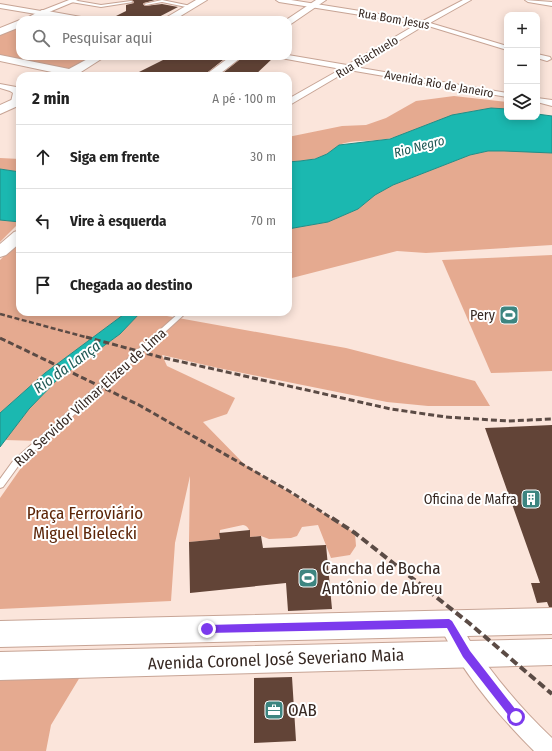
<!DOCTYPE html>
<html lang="pt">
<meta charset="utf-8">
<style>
body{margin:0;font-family:"Fira Sans Condensed",sans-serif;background:#f2f2f2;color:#222}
.controls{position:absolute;right:12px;top:12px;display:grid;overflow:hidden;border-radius:8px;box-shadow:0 2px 10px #0003}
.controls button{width:36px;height:36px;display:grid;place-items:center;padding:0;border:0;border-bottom:1px solid #e0e0e0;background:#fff;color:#222;font:20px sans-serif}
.stop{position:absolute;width:12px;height:12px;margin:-9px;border:3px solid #7c3aed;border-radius:50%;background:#fff}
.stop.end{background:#7c3aed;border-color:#fff;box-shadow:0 1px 4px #0008}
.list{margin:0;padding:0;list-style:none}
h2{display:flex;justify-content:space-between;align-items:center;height:52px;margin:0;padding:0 16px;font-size:17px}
h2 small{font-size:13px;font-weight:400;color:#767676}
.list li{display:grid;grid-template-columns:26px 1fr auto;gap:12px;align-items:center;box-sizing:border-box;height:64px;padding:0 16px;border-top:1px solid #e0e0e0}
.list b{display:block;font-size:15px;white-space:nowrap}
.list em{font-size:13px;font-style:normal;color:#767676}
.icon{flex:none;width:22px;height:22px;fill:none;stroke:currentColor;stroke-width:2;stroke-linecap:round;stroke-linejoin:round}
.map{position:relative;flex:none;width:552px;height:751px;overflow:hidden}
.search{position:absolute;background:#fff;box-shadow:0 2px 10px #0003;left:16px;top:16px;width:276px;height:44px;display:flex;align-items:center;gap:10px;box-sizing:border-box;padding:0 14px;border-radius:12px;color:#767676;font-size:15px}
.panel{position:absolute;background:#fff;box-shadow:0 2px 10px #0003;left:16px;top:72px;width:276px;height:244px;border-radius:12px}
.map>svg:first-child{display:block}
.green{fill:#e5aa90}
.water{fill:#1bb8b0;stroke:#238d86}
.building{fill:#624437}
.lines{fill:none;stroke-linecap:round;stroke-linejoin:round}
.lane-casing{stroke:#c7a495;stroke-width:2}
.street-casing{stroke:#c7a495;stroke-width:2}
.secondary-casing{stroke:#c7a495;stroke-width:2}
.lane{fill:#fff;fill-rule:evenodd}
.street{fill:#fff;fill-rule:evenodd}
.secondary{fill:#fff;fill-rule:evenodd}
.rail-far2{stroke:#5b4b45;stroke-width:2.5;stroke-dasharray:5 2.5;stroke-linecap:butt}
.rail-far1{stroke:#5b4b45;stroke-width:3;stroke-dasharray:6 3;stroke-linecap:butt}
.rail{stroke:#5b4b45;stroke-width:4;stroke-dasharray:8 4;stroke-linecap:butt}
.route{fill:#7c3aed}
.labels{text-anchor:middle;stroke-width:4;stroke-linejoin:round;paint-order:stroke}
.far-street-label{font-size:12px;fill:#372923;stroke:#fff}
.far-water-label{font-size:13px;font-style:italic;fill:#215a56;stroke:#fff}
.poi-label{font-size:14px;fill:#372923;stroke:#fff;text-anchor:end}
.street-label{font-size:14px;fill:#372923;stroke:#fff}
.water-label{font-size:15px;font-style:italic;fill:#215a56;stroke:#fff}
.near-park-label{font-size:17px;fill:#5c2508;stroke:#fff}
.near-poi-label{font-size:17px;fill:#372923;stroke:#fff;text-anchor:start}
.near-street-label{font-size:17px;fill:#372923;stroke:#fff}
</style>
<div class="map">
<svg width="552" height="751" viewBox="0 0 552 751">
<rect width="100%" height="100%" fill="#fbe5db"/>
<g class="green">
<path d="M 20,24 L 20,56 L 101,56 L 71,72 L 0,57 L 0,33 Z"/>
<path d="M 454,96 L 507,102 L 507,109 C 475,107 448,117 419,128 C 408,132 398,137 387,139 C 373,142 351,139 339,145 C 334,148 331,152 327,154 C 315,160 301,161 288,162 L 288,137 L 342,126 L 366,125 L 386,118 L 416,101 Z"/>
<path d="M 488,151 L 528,151 L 552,153 L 552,245 L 426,253 L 397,251 L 288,279 L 288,229 L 328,222 L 358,209 L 375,195 L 393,185 L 470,155 Z"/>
<path d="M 0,158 L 20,159 L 20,172 L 0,169 Z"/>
<path d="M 0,220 L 20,222 L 0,242 Z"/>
<path d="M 20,240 L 20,312 L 127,312 L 45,373 L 0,413 L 0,260 Z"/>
<path d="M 552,255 L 552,371 L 491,373 L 442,260 Z"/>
<path d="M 141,312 L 170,312 L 167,316 L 346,348 L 475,381 L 490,406 L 428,406 L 387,402 L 218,368 L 162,355 L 167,366 L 235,398 L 227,414 L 203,422 L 245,465 L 355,533 L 356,546 L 350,555 L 331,558 L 318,525 L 302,527 L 297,536 L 291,538 L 269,539 L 261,536 L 250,537 C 250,531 249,526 243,525 L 220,530 L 220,539 L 189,542 L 190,476 L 175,543 L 171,601 L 0,609 L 0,498 L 40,441 L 5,440 L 29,409 L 57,380 L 120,334 Z"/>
<path d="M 83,672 L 51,725 L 46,751 L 0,751 L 0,673 Z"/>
</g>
<g class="water">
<path d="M 491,108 L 507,109 L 507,117 L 537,117 L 537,114 L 552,116 L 552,153 L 504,151 L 488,151 L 470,155 L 393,185 L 375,195 L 358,209 L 328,222 L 288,229 L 288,162 L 300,161 L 315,159 L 327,154 L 339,145 L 390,139 L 452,115 Z"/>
<path d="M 0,169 L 20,172 L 20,222 L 0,220 Z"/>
<path d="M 127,312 L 141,312 L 120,334 L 57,380 L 29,409 L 0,447 L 0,413 L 45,373 Z"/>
</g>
<g class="building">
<path d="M 132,0 L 155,0 L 144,3 L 143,4 L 145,6 L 162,4 L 178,7 L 153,20 L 108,20 L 126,11 L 126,5 L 134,3 Z"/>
<path d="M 171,56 L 184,56 L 194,58 L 197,56 L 228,56 L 203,76 L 131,76 Z"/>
<path d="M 244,56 L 273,58 L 254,76 L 219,76 Z"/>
<path d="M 552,425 L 552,607 L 549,607 L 547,602 L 537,603 L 531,583 L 540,583 L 485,428 Z"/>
<path d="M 250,530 L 250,537 L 261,536 L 263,548 L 326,545 L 332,609 L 288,611 L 286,583 L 190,593 L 189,542 L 220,539 L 219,533 Z"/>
<path d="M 292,677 L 296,741 L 254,743 L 254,678 Z"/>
</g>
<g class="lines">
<g class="lane-casing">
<g id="lane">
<path d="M 72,0 L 101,5 L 131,1 L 133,2 L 101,7 L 71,2 Z"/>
<path d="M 162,0 L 191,6 L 193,7 L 191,8 L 162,2 L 146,5 L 144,4 Z"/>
<path d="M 180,312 L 187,312 L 19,465 L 3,487 L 0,488 L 0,479 L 13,461 Z"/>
</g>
</g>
<g class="street-casing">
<g id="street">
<path d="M 69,0 L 78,0 L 42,15 L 0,8 L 0,4 L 41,11 Z"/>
<path d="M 276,0 L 291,0 L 423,21 L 463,0 L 471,0 L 430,23 L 507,46 L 507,50 L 425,25 L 355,67 L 507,93 L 507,97 L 349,70 L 288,106 L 288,99 L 341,69 L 281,58 L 277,56 L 288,55 L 347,65 L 417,24 L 279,2 Z"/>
<path d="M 525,0 L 552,2 L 552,6 L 528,2 Z"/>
<path d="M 537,54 L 550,57 L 551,59 L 547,61 L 537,58 Z"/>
<path d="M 0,84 L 16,87 L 20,91 L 18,104 L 12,104 L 11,102 L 13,93 L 10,91 L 0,88 Z"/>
<path d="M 537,98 L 552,100 L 552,106 L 537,102 Z"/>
<path d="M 449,615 C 460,619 464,631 470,641 C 494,676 521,709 552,738 L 552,751 L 534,751 C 499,716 460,670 439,624 L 442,618 Z"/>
</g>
</g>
<g class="secondary-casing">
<g id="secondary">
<path d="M 196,0 L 207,0 L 174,20 L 162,20 Z"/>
<path d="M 316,0 L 326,0 L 288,26 L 288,20 L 286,20 Z"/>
<path d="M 42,10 L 81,17 L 86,20 L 65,20 L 43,16 L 35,20 L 23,20 Z"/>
<path d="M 20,20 L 20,27 L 0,35 L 0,28 Z"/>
<path d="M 0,55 L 69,69 L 93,56 L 106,56 L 81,72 L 90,74 L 92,76 L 61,76 L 61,74 L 0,61 Z"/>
<path d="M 231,56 L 243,56 L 217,76 L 204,76 Z"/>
<path d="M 20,96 L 20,105 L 0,114 L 0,105 Z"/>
<path d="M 20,230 L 20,243 L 6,255 L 0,257 L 0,244 L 14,232 Z"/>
<path d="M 552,608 L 552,634 L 0,647 L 0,621 Z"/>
<path d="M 552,639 L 552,665 L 0,680 L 0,652 Z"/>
</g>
</g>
<use href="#lane" class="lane"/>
<use href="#street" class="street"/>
<use href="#secondary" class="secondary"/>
<path class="rail-far2" d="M 0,314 L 89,338"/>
<g class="rail-far1">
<path d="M 86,337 L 160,357 L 391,409 L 446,417 L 508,421 L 552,419"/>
<path d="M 0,338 L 139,405 L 289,491 L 333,519"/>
</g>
<path class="rail" d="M 332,518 L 355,533 L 469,623 L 552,694"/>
</g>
<path class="route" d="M 449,619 L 452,621 L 470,651 L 519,714 L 521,717 L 519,721 L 516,722 L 513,721 L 463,657 L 447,628 L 207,633 L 204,632 L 202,629 L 204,626 L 207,625 Z"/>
<defs>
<g id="stadium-square" transform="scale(1)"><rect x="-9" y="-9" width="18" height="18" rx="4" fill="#3d8580" stroke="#fff"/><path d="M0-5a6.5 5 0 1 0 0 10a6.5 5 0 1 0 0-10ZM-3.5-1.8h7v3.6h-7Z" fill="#fff"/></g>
<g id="building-square" transform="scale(1)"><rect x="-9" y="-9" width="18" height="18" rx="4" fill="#3d8580" stroke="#fff"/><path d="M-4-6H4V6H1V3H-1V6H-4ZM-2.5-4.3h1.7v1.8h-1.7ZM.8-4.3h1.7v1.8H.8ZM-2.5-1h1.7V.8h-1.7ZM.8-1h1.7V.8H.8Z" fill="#fff"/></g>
<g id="office-square" transform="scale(1)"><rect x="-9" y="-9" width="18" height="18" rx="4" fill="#3d8580" stroke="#fff"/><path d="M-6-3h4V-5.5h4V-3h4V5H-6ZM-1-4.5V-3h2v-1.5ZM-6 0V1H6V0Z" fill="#fff"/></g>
</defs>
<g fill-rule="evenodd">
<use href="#stadium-square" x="509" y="315"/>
<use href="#building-square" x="531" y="499"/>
<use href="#stadium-square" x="308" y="578"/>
<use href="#office-square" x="274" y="710"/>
</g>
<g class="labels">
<g class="far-street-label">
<text transform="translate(394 19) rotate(10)" y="4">Rua Bom Jesus</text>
<text transform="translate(367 57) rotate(-31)" y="4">Rua Riachuelo</text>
<text transform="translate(439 84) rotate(10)" y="4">Avenida Rio de Janeiro</text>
</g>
<g class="far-water-label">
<text transform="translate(419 146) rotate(-15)" y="5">Rio Negro</text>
</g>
<g class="poi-label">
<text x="495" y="320">Pery</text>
<text x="517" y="504">Oficina de Mafra</text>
</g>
<g class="street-label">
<text transform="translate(90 397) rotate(-42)" y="5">Rua Servidor Vilmar Elizeu de Lima</text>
</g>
<g class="water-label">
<text transform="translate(67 367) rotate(-36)" y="5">Rio da Lança</text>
</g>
<g class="near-park-label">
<text x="85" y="519">Praça Ferroviário<tspan x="85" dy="20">Miguel Bielecki</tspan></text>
</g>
<g class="near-poi-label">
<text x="322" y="574">Cancha de Bocha<tspan x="322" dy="20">Antônio de Abreu</tspan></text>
<text x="288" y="716">OAB</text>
</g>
<g class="near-street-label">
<text transform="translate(276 659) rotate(-2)" y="6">Avenida Coronel José Severiano Maia</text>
</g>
</g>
</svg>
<div class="controls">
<button>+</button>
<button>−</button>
<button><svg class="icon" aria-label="layers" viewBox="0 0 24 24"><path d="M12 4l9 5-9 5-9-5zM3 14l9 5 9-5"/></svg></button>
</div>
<div class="stop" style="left:516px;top:717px"></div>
<div class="stop end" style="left:207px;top:629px"></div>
<div class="search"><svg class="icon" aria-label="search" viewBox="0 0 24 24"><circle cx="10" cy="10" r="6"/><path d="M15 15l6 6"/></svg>Pesquisar aqui</div>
<section class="panel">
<h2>2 min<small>A pé · 100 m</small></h2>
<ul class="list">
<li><svg class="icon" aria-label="ahead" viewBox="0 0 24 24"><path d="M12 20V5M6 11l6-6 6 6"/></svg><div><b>Siga em frente</b></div><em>30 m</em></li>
<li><svg class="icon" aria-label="left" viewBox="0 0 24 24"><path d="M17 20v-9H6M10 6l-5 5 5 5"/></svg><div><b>Vire à esquerda</b></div><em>70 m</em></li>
<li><svg class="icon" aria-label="arrive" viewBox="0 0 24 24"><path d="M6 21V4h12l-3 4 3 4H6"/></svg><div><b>Chegada ao destino</b></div></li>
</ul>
</section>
</div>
